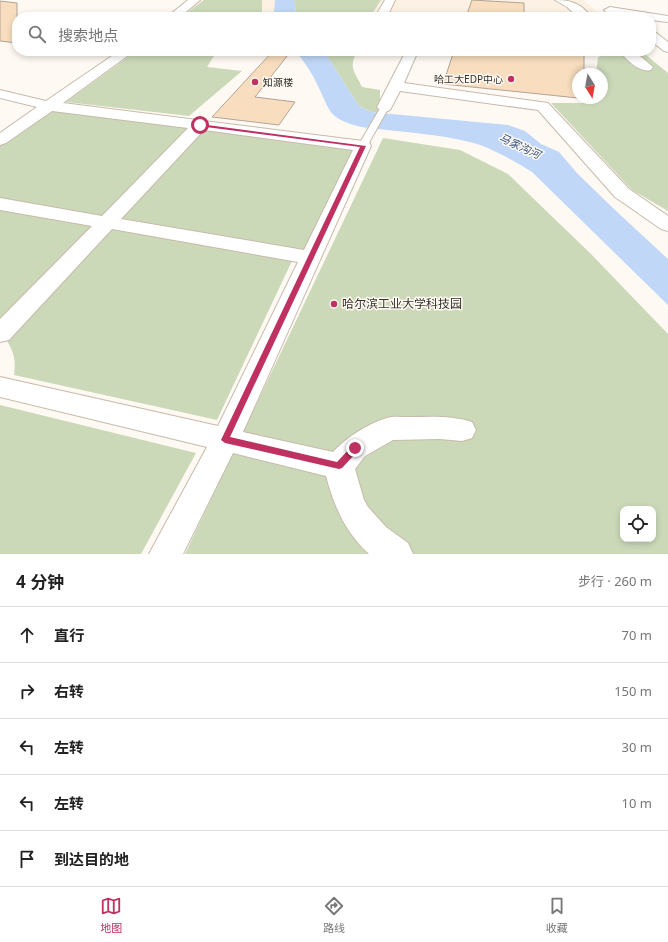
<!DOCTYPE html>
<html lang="zh">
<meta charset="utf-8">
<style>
body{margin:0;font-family:"Noto Sans","Noto Sans SC",sans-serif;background:#f2f2f2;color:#222}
.controls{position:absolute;right:12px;bottom:12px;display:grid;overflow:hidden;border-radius:8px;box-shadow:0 2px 6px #0003}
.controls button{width:36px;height:36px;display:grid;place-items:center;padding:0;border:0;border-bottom:1px solid #e0e0e0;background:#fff;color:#222;font:20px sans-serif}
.compass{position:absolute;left:572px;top:68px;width:36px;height:36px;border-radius:50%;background:#fff;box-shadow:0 2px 6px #0003;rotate:169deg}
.stop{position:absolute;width:12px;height:12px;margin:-9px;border:3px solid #bf3160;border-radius:50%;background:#fff}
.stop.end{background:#bf3160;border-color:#fff;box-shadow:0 1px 4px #0008}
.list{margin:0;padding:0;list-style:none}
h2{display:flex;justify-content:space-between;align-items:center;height:52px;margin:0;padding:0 16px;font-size:17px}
h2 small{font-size:13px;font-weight:400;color:#767676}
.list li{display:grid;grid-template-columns:26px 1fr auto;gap:12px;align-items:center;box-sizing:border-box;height:56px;padding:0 16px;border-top:1px solid #e0e0e0}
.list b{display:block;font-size:15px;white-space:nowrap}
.list em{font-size:13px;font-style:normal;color:#767676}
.icon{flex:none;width:22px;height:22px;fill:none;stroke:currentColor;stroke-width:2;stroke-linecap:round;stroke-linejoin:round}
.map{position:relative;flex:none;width:668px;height:554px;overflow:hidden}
.search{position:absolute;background:#fff;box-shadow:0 2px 6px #0003;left:12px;right:12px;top:12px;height:44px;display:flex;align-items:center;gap:10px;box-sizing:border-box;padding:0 14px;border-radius:16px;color:#767676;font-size:15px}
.sheet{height:332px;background:#fff}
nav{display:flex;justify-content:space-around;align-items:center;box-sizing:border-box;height:56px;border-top:1px solid #e0e0e0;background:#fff;font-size:11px;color:#767676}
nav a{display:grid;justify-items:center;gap:2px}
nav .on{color:#bf3160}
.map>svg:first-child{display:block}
.built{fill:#fcf1e3}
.green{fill:#cbd9b9;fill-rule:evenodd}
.water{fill:#c0d7f7}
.building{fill:#f8ddbe;stroke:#b1a496}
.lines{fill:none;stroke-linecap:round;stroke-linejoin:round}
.lane-casing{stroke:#c7baab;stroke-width:2}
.street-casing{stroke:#c7baab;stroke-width:2}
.secondary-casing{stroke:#c7baab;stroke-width:2}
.lane{fill:#fff;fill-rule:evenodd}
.street{fill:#fff;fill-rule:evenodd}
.secondary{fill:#fff;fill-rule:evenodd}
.route{fill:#bf3160}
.poi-dot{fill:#bf3160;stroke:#fff9f3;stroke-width:1.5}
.labels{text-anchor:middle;stroke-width:3;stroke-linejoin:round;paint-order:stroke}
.far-poi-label{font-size:10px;fill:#342f29;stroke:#fff9f3;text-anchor:end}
.far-water-label{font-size:11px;font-style:italic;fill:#33527d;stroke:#fff9f3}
.poi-label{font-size:12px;fill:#342f29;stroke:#fff9f3;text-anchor:start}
</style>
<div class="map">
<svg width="668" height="554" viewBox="0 0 668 554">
<rect width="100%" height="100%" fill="#fff9f3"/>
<path class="built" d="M 190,0 L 583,0 L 604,17 L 78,17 L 193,12 Z"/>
<g class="green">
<path d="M 204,0 L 262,0 L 262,17 L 181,17 Z"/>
<path d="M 294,0 L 381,0 L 370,17 L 297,17 Z"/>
<path d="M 136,51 L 217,51 L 207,67 L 242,71 L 189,116 L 66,102 Z"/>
<path d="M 324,51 L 357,51 C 348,69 355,71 362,87 L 380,90 L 380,103 L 377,113 L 371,112 L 359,106 Z"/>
<path d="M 605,51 L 641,51 L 668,73 L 668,211 L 632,190 L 551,103 L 592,103 L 593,98 L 602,98 L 602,74 L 596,74 L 598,58 Z"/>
<path d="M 50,109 L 191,128 L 105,217 L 0,199 L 0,145 Z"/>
<path d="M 203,129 L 353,149 L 304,252 L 117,219 Z"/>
<path d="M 383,138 L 460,150 L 508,174 L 591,254 L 668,334 L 668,554 L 185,554 ZM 623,509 L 653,509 L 653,539 L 623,539 Z"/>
<path d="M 0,208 L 95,224 L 0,324 Z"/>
<path d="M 110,227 L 292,261 L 217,420 L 14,375 C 16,358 14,353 6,339 Z"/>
<path d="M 0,405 L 196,453 L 141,554 L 0,554 Z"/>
</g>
<g class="water">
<path d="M 275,0 L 294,0 L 297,17 L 277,17 L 274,12 Z"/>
<path d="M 296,51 L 324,51 L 359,106 L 371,112 L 508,125 L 525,131 L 541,144 L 559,152 L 577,173 L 614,209 L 668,259 L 668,305 L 532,172 C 516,162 500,153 483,146 C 448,134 399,132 361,127 C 326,118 331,111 316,82 C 311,71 303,61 296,51 Z"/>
</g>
<g class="building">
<path d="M 472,0 L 524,3 L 524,17 L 466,17 Z"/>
<path d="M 0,1 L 17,3 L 17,43 L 0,41 Z"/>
<path d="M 273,51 L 291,51 L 255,97 L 295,102 L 279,125 L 212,117 Z"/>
<path d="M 454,51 L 584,51 L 584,74 L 578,74 L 578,98 L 443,84 Z"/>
</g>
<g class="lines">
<g class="lane-casing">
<path id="lane" d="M 382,105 L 388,105 L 389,107 L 366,148 L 360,148 L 358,146 Z"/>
</g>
<g class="street-casing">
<g id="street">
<path d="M 188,0 L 200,0 L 180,17 L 167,17 Z"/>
<path d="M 385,0 L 395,0 L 387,17 L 375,17 Z"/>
<path d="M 555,0 C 570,0 581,3 591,17 L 578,17 L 567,7 Z"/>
<path d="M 119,51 L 134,51 L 63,103 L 363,141 L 369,142 L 371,146 L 243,432 L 333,452 C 347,437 367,424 387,418 C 393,416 401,417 408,417 C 430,417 451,415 472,422 L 476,430 L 472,438 L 462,441 L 440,439 L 393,440 L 365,456 L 355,469 L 364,500 L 368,507 L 386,527 L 408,543 L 413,554 L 369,554 C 345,532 334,506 326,476 L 233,453 L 183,554 L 149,554 L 207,447 L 0,397 L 0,377 L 218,426 L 298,262 L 112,229 L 9,340 L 0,342 L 0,319 L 92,226 L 0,210 L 0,198 L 102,216 L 188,128 L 52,111 L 6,143 L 0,145 L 0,133 L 37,107 L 0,98 L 0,90 L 46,101 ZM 204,130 L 353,150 L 304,250 L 121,219 Z"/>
<path d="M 406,51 L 418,51 L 404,83 L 548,103 L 629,189 L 668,216 L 668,231 L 661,229 L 615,197 L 538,110 L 400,91 L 390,110 L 385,112 L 380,110 L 377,107 Z"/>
<path d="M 620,51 L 634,51 L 653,67 L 651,70 C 640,73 626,60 620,51 Z"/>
</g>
</g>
<g class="secondary-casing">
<g id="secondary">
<path d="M 610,7 L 668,16 L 668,22 L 651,20 L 651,17 L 633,17 L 606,12 L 604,10 Z"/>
<path d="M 651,31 L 655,32 L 668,42 L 668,52 L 664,51 L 651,41 Z"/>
</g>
</g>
<use href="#lane" class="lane"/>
<use href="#street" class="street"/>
<use href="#secondary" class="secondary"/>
</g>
<path class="route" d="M 200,124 L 366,146 L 230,437 L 337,462 L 352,446 L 358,446 L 359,448 L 358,451 L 342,468 L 339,469 L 225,443 L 221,440 L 360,147 L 198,126 Z"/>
<g class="poi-dot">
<circle cx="511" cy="79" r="4"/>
<circle cx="255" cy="82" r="4"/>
<circle cx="334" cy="304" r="4"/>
</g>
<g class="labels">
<g class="far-poi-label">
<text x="503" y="83">哈工大EDP中心</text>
<text x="263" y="86" text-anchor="start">知源楼</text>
</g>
<g class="far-water-label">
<text transform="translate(520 146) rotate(25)" y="4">马家沟河</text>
</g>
<g class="poi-label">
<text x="342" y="308">哈尔滨工业大学科技园</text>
</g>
</g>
</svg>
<div class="controls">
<button><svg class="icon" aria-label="locate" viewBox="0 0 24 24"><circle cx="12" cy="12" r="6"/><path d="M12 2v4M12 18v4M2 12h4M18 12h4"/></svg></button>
</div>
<svg class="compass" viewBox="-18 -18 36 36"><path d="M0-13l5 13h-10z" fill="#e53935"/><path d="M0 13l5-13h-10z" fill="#767676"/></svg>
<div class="stop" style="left:200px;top:125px"></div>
<div class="stop end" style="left:355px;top:448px"></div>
<div class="search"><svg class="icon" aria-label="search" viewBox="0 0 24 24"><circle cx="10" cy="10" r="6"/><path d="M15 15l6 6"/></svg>搜索地点</div>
</div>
<section class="sheet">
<h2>4 分钟<small>步行 · 260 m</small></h2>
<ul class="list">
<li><svg class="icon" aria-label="ahead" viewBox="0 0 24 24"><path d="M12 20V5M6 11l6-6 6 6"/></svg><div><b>直行</b></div><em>70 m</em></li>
<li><svg class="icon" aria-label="right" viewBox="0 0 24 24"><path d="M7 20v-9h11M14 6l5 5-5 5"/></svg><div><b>右转</b></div><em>150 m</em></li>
<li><svg class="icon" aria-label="left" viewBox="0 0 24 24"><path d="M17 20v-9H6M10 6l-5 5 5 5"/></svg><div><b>左转</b></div><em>30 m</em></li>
<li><svg class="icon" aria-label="left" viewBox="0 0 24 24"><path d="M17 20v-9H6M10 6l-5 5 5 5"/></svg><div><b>左转</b></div><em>10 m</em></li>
<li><svg class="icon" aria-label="arrive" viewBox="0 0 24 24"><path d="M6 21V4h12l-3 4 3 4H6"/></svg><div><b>到达目的地</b></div></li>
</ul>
</section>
<nav>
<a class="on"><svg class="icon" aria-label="map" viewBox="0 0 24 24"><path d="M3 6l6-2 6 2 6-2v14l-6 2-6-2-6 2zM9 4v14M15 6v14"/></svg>地图</a>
<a><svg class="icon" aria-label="directions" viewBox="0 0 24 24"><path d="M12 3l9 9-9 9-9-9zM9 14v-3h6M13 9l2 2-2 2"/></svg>路线</a>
<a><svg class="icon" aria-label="saved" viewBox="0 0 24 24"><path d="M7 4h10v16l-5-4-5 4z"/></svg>收藏</a>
</nav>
